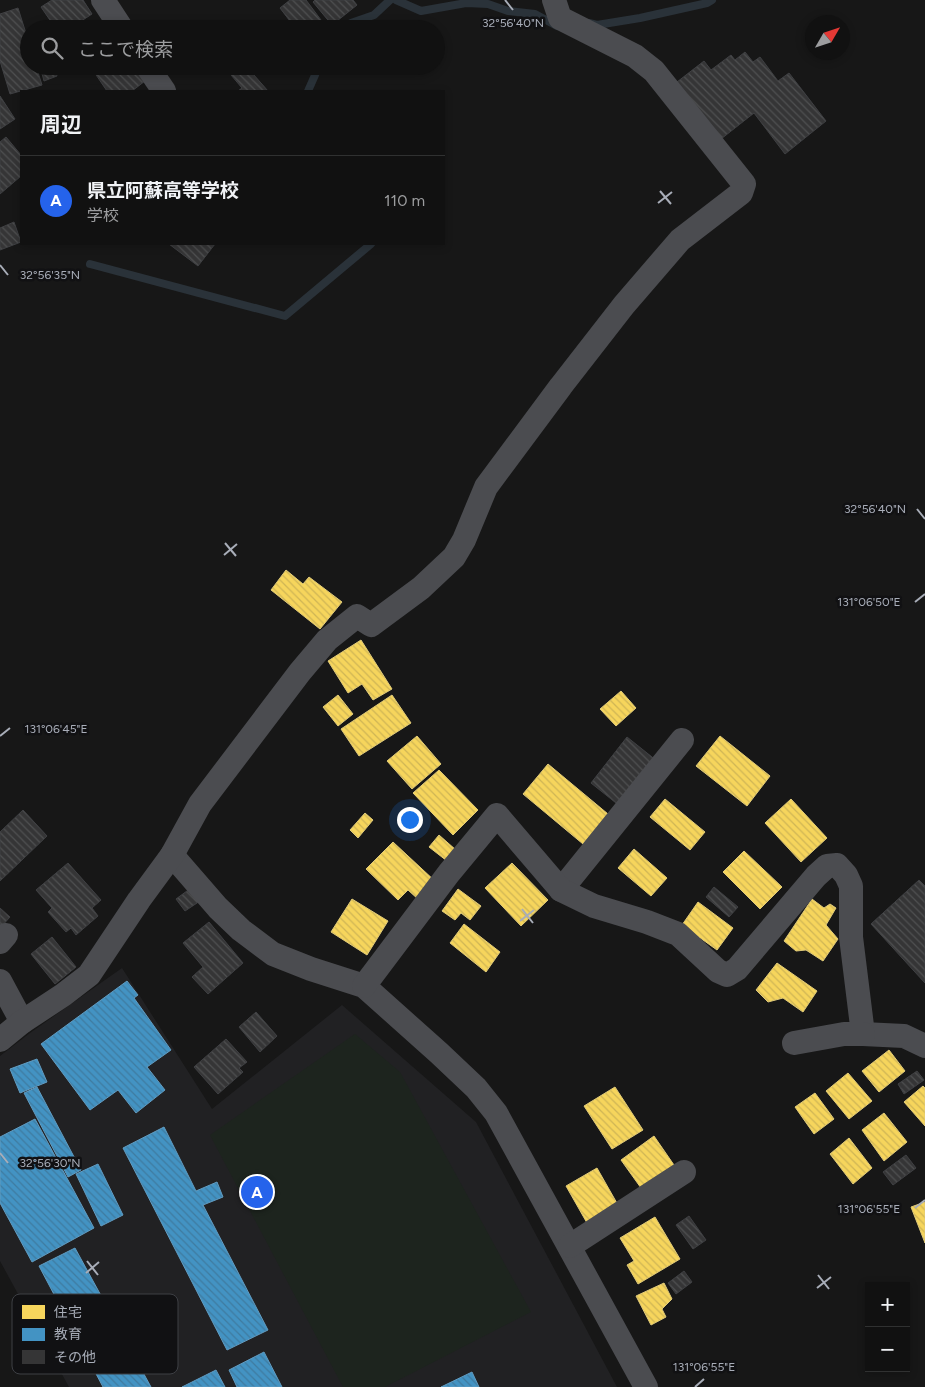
<!DOCTYPE html>
<html lang="ja">
<meta charset="utf-8">
<style>
body{margin:0;font-family:Figtree,"Noto Sans JP",sans-serif;background:#1a1a1a;color:#f1f3f6}
.controls{position:absolute;right:15px;bottom:15px;display:grid;overflow:hidden;border-radius:0px;box-shadow:0 2px 8px #0003}
.controls button{width:45px;height:45px;display:grid;place-items:center;padding:0;border:0;border-bottom:1px solid #303131;background:#111;color:#f1f3f6;font:25px sans-serif}
.compass{position:absolute;left:805px;top:15px;width:45px;height:45px;border-radius:50%;background:#111;box-shadow:0 2px 8px #0003;rotate:51deg}
.you{position:absolute;left:409px;top:819px;width:18px;height:18px;margin:-12px;border:4px solid #fff;border-radius:50%;background:#1a73e8;box-shadow:0 0 0 8px #1a73e833}
.badge{display:grid;place-items:center;width:32px;height:32px;border-radius:50%;background:#2563eb;color:#fff;font-size:16px;font-weight:700}
.pin{position:absolute;translate:-50% -50%;border:2px solid #fff;box-shadow:0 1px 5px #0006}
.list{margin:0;padding:0;list-style:none}
h2{display:flex;justify-content:space-between;align-items:center;height:65px;margin:0;padding:0 20px;font-size:21px}
h2 small{font-size:16px;font-weight:400;color:#9c9d9f}
.list li{display:grid;grid-template-columns:32px 1fr auto;gap:15px;align-items:center;box-sizing:border-box;height:90px;padding:0 20px;border-top:1px solid #303131}
.list b{display:block;font-size:19px;white-space:nowrap}
.list p{margin:0;font-size:16px;white-space:nowrap;color:#9c9d9f}
.list em{font-size:16px;font-style:normal;color:#9c9d9f}
.icon{flex:none;width:28px;height:28px;fill:none;stroke:currentColor;stroke-width:2;stroke-linecap:round;stroke-linejoin:round}
.map{position:relative;flex:none;width:925px;height:1387px;overflow:hidden}
.search{position:absolute;background:#111;box-shadow:0 2px 8px #0003;left:20px;top:20px;width:425px;height:55px;display:flex;align-items:center;gap:12px;box-sizing:border-box;padding:0 18px;border-radius:28px;color:#9c9d9f;font-size:19px}
.panel{position:absolute;background:#111;box-shadow:0 2px 8px #0003;left:20px;top:90px;width:425px;height:155px;border-radius:0px}
.map>svg:first-child{display:block}
.built{fill:#212123}
.green{fill:#1d241e}
.homes{fill:url(#homes-back-hatch);stroke:#dfc978}
.schools{fill:url(#schools-back-hatch);stroke:#619bc0}
.lines{fill:none;stroke-linecap:round;stroke-linejoin:round}
.stream{stroke:#2a3239;stroke-width:8}
.building{fill:url(#building-back-hatch);stroke:#3f4043}
.minor{stroke:#4b4c50;stroke-width:24}
.ticks{fill:none;stroke:#a8adb8;stroke-width:2}
.key{fill:#111113;stroke:#3e4045;stroke-width:1}
.key-label{font-size:14px;fill:#a8adb8}
.ticks-label{font-size:12px;text-anchor:middle;fill:#a8adb8;stroke:#111113;stroke-width:5;stroke-linejoin:round;paint-order:stroke}
</style>
<div class="map">
<svg width="925" height="1387" viewBox="0 0 925 1387">
<defs>
<pattern id="homes-back-hatch" width="6" height="6" patternUnits="userSpaceOnUse" patternTransform="scale(1.25)"><rect width="6" height="6" fill="#f6d55c"/><path d="M-1 5l2 2M0 0l6 6M5-1l2 2" fill="none" stroke="#cfb555"/></pattern>
<pattern id="schools-back-hatch" width="6" height="6" patternUnits="userSpaceOnUse" patternTransform="scale(1.25)"><rect width="6" height="6" fill="#4393c3"/><path d="M-1 5l2 2M0 0l6 6M5-1l2 2" fill="none" stroke="#3f7ba0"/></pattern>
<pattern id="building-back-hatch" width="6" height="6" patternUnits="userSpaceOnUse" patternTransform="scale(1.25)"><rect width="6" height="6" fill="#353536"/><path d="M-1 5l2 2M0 0l6 6M5-1l2 2" fill="none" stroke="#4f5051"/></pattern>
</defs>
<rect width="100%" height="100%" fill="#171717"/>
<path class="built" d="M 122,968 L 212,1109 L 342,1005 L 476,1122 L 617,1387 L 69,1387 L 0,1261 L 0,1056 L 30,1033 Z"/>
<path class="green" d="M 355,1034 L 400,1072 L 531,1312 L 385,1387 L 343,1387 L 210,1135 Z"/>
<g class="homes">
<path d="M 286,570 L 303,584 L 309,577 L 342,602 L 320,629 L 271,590 Z"/>
<path d="M 361,640 L 392,689 L 373,700 L 362,684 L 348,693 L 328,661 Z"/>
<path d="M 621,691 L 636,708 L 616,726 L 600,709 Z"/>
<path d="M 338,695 L 353,714 L 338,726 L 323,707 Z"/>
<path d="M 392,695 L 411,723 L 359,756 L 341,729 Z"/>
<path d="M 417,736 L 441,764 L 412,789 L 387,761 Z"/>
<path d="M 720,736 L 770,776 L 747,806 L 696,766 Z"/>
<path d="M 548,764 L 608,814 L 583,844 L 523,794 Z"/>
<path d="M 439,770 L 478,810 L 453,835 L 413,793 Z"/>
<path d="M 665,799 L 705,832 L 690,850 L 650,817 Z"/>
<path d="M 791,799 L 827,838 L 801,862 L 765,823 Z"/>
<path d="M 365,813 L 373,820 L 358,838 L 350,830 Z"/>
<path d="M 439,835 L 456,850 L 447,861 L 429,847 Z"/>
<path d="M 393,842 L 436,882 L 419,900 L 408,890 L 398,900 L 366,869 Z"/>
<path d="M 634,849 L 667,878 L 651,896 L 618,868 Z"/>
<path d="M 744,851 L 782,887 L 760,909 L 723,872 Z"/>
<path d="M 512,863 L 548,900 L 521,926 L 485,888 Z"/>
<path d="M 458,889 L 481,906 L 470,920 L 461,913 L 455,920 L 442,911 Z"/>
<path d="M 352,899 L 388,921 L 367,955 L 331,932 Z"/>
<path d="M 812,899 L 824,908 L 830,904 L 836,908 L 826,925 L 838,939 L 823,961 L 806,950 L 796,951 L 784,941 Z"/>
<path d="M 698,902 L 733,928 L 717,950 L 682,925 Z"/>
<path d="M 464,924 L 500,952 L 486,972 L 450,943 Z"/>
<path d="M 777,963 L 817,991 L 803,1012 L 783,998 L 768,1002 L 756,990 Z"/>
<path d="M 889,1050 L 905,1071 L 879,1092 L 862,1071 Z"/>
<path d="M 848,1073 L 872,1101 L 849,1119 L 826,1091 Z"/>
<path d="M 923,1086 L 925,1088 L 925,1126 L 904,1102 Z"/>
<path d="M 615,1087 L 643,1130 L 612,1149 L 584,1106 Z"/>
<path d="M 815,1093 L 834,1119 L 814,1134 L 795,1107 Z"/>
<path d="M 884,1113 L 907,1142 L 884,1161 L 862,1130 Z"/>
<path d="M 654,1136 L 674,1165 L 641,1188 L 621,1160 Z"/>
<path d="M 849,1138 L 872,1168 L 853,1184 L 830,1154 Z"/>
<path d="M 597,1168 L 618,1205 L 587,1223 L 566,1186 Z"/>
<path d="M 925,1202 L 925,1243 L 911,1207 Z"/>
<path d="M 655,1217 L 680,1259 L 638,1284 L 627,1265 L 634,1261 L 620,1238 Z"/>
<path d="M 664,1283 L 672,1299 L 662,1309 L 666,1317 L 651,1325 L 636,1296 Z"/>
</g>
<g class="schools">
<path d="M 127,981 L 138,995 L 134,998 L 171,1050 L 147,1067 L 165,1090 L 136,1113 L 118,1090 L 90,1110 L 41,1044 Z"/>
<path d="M 37,1059 L 47,1082 L 20,1093 L 10,1069 Z"/>
<path d="M 37,1087 L 81,1170 L 68,1177 L 24,1093 Z"/>
<path d="M 35,1119 L 94,1228 L 32,1262 L 0,1203 L 0,1137 Z"/>
<path d="M 164,1127 L 196,1191 L 217,1182 L 223,1197 L 203,1205 L 268,1330 L 227,1350 L 123,1148 Z"/>
<path d="M 98,1164 L 123,1215 L 101,1226 L 76,1174 Z"/>
<path d="M 75,1248 L 151,1387 L 103,1387 L 39,1266 Z"/>
<path d="M 264,1352 L 282,1387 L 237,1387 L 229,1370 Z"/>
<path d="M 216,1370 L 225,1387 L 182,1387 Z"/>
<path d="M 472,1372 L 479,1387 L 441,1387 Z"/>
</g>
<g class="lines">
<g class="stream">
<path d="M 396,0 L 421,11 L 466,3 L 488,4 L 508,11 L 535,14 L 557,26"/>
<path d="M 589,23 L 597,25 L 640,18 L 707,3 L 712,0"/>
<path d="M 344,29 L 351,23 L 374,15 L 390,0"/>
<path d="M 308,91 L 319,66"/>
<path d="M 90,264 L 285,316 L 371,244"/>
</g>
</g>
<g class="building">
<path d="M 52,0 L 83,0 L 92,14 L 69,29 L 56,29 L 41,7 Z"/>
<path d="M 290,0 L 306,0 L 327,28 L 296,29 L 280,8 Z"/>
<path d="M 315,0 L 353,0 L 357,5 L 332,25 L 313,2 Z"/>
<path d="M 18,8 L 29,43 L 29,66 L 36,66 L 42,85 L 10,94 L 0,61 L 0,14 Z"/>
<path d="M 745,52 L 753,62 L 760,57 L 778,81 L 789,73 L 826,121 L 785,154 L 754,113 L 721,139 L 677,82 L 704,61 L 711,70 L 731,55 L 735,60 Z"/>
<path d="M 40,66 L 54,66 L 57,76 L 44,81 Z"/>
<path d="M 90,66 L 135,66 L 145,81 L 132,91 L 107,91 Z"/>
<path d="M 241,66 L 246,66 L 268,91 L 238,91 L 242,88 L 231,75 Z"/>
<path d="M 0,96 L 15,119 L 0,129 Z"/>
<path d="M 6,137 L 21,155 L 21,176 L 0,194 L 0,142 Z"/>
<path d="M 14,222 L 21,242 L 0,250 L 0,228 Z"/>
<path d="M 169,244 L 215,244 L 198,266 Z"/>
<path d="M 627,737 L 657,761 L 621,807 L 591,783 Z"/>
<path d="M 23,810 L 47,836 L 0,881 L 0,832 Z"/>
<path d="M 68,863 L 101,900 L 92,908 L 98,916 L 76,935 L 71,928 L 66,932 L 48,912 L 52,908 L 36,890 Z"/>
<path d="M 919,880 L 925,886 L 925,983 L 871,924 Z"/>
<path d="M 714,887 L 738,907 L 729,917 L 706,897 Z"/>
<path d="M 191,888 L 200,901 L 185,911 L 176,899 Z"/>
<path d="M 0,908 L 10,917 L 0,928 Z"/>
<path d="M 209,922 L 243,963 L 208,994 L 192,977 L 203,967 L 183,943 Z"/>
<path d="M 52,937 L 76,967 L 55,984 L 31,954 Z"/>
<path d="M 256,1012 L 277,1036 L 260,1052 L 239,1027 Z"/>
<path d="M 226,1039 L 247,1062 L 239,1068 L 243,1072 L 218,1094 L 194,1067 Z"/>
<path d="M 917,1071 L 924,1080 L 904,1094 L 898,1084 Z"/>
<path d="M 906,1155 L 916,1168 L 893,1185 L 883,1172 Z"/>
<path d="M 689,1216 L 706,1240 L 693,1249 L 676,1225 Z"/>
<path d="M 684,1271 L 692,1282 L 676,1294 L 668,1283 Z"/>
</g>
<g class="lines">
<g class="minor">
<path d="M 103,0 L 122,29"/>
<path d="M 147,66 L 164,91"/>
<path d="M 172,855 L 218,908 L 241,930 L 273,954 L 311,969 L 364,986 L 439,1053 L 476,1088 L 496,1113 L 646,1387"/>
<path d="M 561,890 L 682,740"/>
<path d="M 0,942 L 6,935"/>
<path d="M 0,981 L 22,1022"/>
<path d="M 364,986 L 449,873 L 497,815 L 561,890 L 594,906 L 647,922 L 678,934 L 718,971 L 727,975 L 737,969 L 816,876 L 827,866 L 837,865 L 846,875 L 851,886 L 851,937 L 863,1034 L 904,1036 L 925,1046"/>
<path d="M 0,1040 L 22,1022 L 63,995 L 89,975 L 139,900 L 172,855 L 200,804 L 300,672 L 327,640 L 357,616 L 371,625 L 421,588 L 454,557 L 464,540 L 486,487 L 561,386 L 624,305 L 680,240 L 741,193 L 744,184 L 654,71 L 635,56 L 560,18 L 554,0"/>
<path d="M 794,1043 L 844,1034 L 863,1034"/>
<path d="M 570,1246 L 684,1172"/>
</g>
</g>
<path class="ticks" d="M 505,0 L 513,10M 660,191 L 671,204M 658,203 L 672,192M 0,265 L 8,275M 917,509 L 925,519M 225,543 L 236,556M 224,555 L 237,544M 915,602 L 925,594M 0,736 L 10,728M 522,909 L 533,923M 520,921 L 534,910M 0,1153 L 8,1163M 915,1208 L 925,1200M 87,1261 L 98,1275M 86,1273 L 99,1262M 818,1275 L 829,1289M 817,1288 L 831,1277M 695,1387 L 704,1379"/>
<rect x="12" y="1294" width="166" height="80" rx="8" class="key"/>
<rect x="22" y="1305" width="23" height="14" fill="#f6d55c"/>
<rect x="22" y="1328" width="23" height="13" fill="#4393c3"/>
<rect x="22" y="1350" width="23" height="14" fill="#353536"/>
<g class="key-label">
<text x="54" y="1317">住宅</text>
<text x="54" y="1339">教育</text>
<text x="54" y="1362">その他</text>
</g>
<g class="ticks-label">
<text x="513" y="27">32°56'40"N</text>
<text x="50" y="279">32°56'35"N</text>
<text x="875" y="513">32°56'40"N</text>
<text x="869" y="606">131°06'50"E</text>
<text x="56" y="733">131°06'45"E</text>
<text x="50" y="1167">32°56'30"N</text>
<text x="869" y="1213">131°06'55"E</text>
<text x="704" y="1371">131°06'55"E</text>
</g>
</svg>
<div class="controls">
<button>+</button>
<button>−</button>
</div>
<svg class="compass" viewBox="-18 -18 36 36"><path d="M0-13l5 13h-10z" fill="#e53935"/><path d="M0 13l5-13h-10z" fill="#9c9d9f"/></svg>
<div class="you"></div>
<div class="pin badge" style="left:257px;top:1192px">A</div>
<div class="search"><svg class="icon" aria-label="search" viewBox="0 0 24 24"><circle cx="10" cy="10" r="6"/><path d="M15 15l6 6"/></svg>ここで検索</div>
<section class="panel">
<h2>周辺<small></small></h2>
<ul class="list">
<li><span class="badge">A</span><div><b>県立阿蘇高等学校</b><p>学校</p></div><em>110 m</em></li>
</ul>
</section>
</div>
